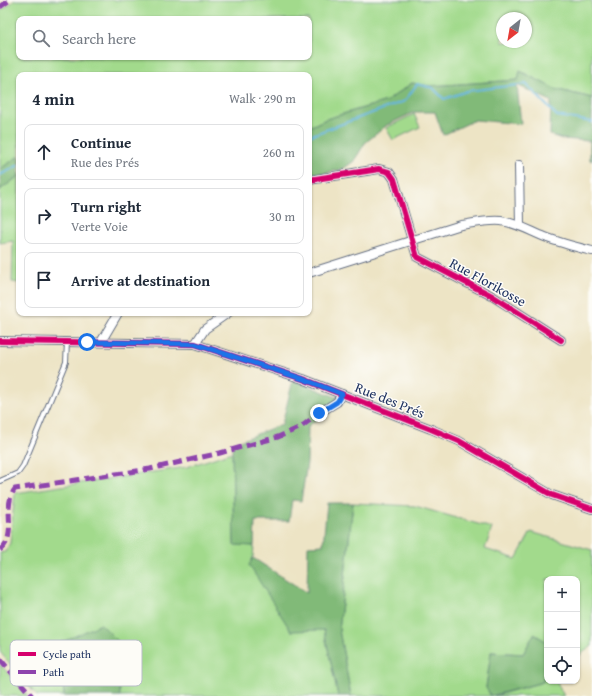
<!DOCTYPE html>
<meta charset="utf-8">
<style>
body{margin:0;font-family:"Gentium Book Plus",serif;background:#f6f6f7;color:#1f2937}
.controls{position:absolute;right:12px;bottom:12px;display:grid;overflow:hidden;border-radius:8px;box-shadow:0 1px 3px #0004}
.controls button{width:36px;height:36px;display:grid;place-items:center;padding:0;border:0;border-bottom:1px solid #e0e1e3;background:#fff;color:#1f2937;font:20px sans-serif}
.compass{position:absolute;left:496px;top:12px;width:36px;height:36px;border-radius:50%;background:#fff;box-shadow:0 1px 3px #0004;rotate:211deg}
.stop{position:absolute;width:12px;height:12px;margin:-9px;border:3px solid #1a73e8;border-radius:50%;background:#fff}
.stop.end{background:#1a73e8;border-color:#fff;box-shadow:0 1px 4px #0008}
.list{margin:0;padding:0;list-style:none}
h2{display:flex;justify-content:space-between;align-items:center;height:52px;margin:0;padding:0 16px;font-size:17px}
h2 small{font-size:13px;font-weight:400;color:#747a83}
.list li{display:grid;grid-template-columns:26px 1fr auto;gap:12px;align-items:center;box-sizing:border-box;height:56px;margin:0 8px 8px;padding:0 8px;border:1px solid #e0e1e3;border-radius:8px}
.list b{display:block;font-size:15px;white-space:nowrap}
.list p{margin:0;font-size:13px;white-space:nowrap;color:#747a83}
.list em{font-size:13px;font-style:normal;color:#747a83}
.icon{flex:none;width:22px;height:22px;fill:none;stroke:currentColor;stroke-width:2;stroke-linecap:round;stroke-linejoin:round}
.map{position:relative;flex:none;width:592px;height:696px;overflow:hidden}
.search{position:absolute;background:#fff;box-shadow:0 1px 3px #0004;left:16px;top:16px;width:296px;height:44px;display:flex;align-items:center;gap:10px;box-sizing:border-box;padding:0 14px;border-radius:8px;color:#747a83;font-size:15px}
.panel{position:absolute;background:#fff;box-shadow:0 1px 3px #0004;left:16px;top:72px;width:296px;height:244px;border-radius:8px}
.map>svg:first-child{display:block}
.green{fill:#a2da8c;stroke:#5e8475;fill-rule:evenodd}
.forest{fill:#81ba78;stroke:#4e746b}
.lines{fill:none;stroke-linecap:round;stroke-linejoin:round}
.stream{stroke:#65b6e0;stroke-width:2}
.service-casing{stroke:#646e82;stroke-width:6}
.minor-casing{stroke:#646e82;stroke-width:10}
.service{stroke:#fff;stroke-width:4}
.minor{stroke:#fff;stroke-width:8}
.quiet{stroke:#8e44ad;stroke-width:5;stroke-dasharray:10 5;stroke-linecap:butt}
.cycleway-casing{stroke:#fdfcf7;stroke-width:8}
.cycleway{stroke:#d6006c;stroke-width:6}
.route{stroke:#1a73e8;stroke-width:5}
.labels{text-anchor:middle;stroke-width:3;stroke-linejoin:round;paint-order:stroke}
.street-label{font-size:14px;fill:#1b2f5e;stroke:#fdfcf7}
.key{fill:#fdfcf7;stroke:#b9bec9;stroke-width:1}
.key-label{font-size:11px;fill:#1b2f5e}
</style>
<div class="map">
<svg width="592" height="696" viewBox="0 0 592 696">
<rect width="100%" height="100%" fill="#fdfcf7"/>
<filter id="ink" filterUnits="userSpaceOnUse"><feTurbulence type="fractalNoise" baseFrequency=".025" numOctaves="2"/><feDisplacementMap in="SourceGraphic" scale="8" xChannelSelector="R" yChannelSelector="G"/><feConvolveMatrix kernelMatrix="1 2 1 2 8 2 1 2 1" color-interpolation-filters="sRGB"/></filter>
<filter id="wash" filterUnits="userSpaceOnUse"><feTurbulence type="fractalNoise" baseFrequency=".012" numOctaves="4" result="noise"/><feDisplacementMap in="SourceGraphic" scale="16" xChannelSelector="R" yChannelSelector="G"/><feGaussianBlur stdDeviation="0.9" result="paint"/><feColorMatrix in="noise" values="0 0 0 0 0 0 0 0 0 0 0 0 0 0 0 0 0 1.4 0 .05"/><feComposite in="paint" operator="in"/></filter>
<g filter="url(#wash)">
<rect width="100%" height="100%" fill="#ede4c5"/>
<g class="green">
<path d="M 15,0 L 592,0 L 592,98 L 555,89 L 520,71 L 518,80 L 430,86 L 412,83 L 387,101 L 326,119 L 309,127 L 309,75 L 19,75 L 19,156 L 0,169 L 0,11 ZM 502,18 L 526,18 L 526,42 L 502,42 ZM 19,19 L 309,19 L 309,57 L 19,57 Z"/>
<path d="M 414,114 L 420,127 L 393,140 L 386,128 Z"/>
<path d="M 19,176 L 19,283 L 12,282 L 13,241 L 0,243 L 0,190 Z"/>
<path d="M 232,452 L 234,544 L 254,546 L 253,558 L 250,565 L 324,630 L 338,696 L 120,696 L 60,643 L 64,696 L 37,696 L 0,652 L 0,553 L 5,552 L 10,543 L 15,493 L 187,467 Z"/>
<path d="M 353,503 L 415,506 L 492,528 L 485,549 L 516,559 L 531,532 L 592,550 L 592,646 L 577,657 L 577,579 L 547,579 L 547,642 L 534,634 L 523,654 L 491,652 L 486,687 L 491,696 L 351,696 L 339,630 Z"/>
<path d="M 547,657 L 547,681 L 556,681 L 564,696 L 494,696 L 543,682 Z"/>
<path d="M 0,664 L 28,696 L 0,696 Z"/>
</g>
<g class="forest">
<path d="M 520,71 L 555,89 L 592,98 L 592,161 L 590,160 L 590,141 L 562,139 L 550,135 L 551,101 L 517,85 L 521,124 L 475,120 L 443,135 L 435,112 L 414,112 L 387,125 L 365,143 L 354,161 L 343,169 L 309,177 L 309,127 L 326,119 L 387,101 L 412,83 L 430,86 L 518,80 Z"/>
<path d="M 19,156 L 19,176 L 0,190 L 0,169 Z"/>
<path d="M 293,380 L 344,400 L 308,426 L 307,463 L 301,501 L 292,500 L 289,521 L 255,521 L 254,546 L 234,545 L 232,444 L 282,424 Z"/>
<path d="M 327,503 L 353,503 L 339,630 L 351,696 L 338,696 L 324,630 L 291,631 L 249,565 L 253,558 L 307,593 L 308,546 L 323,545 Z"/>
<path d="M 101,624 L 118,641 L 120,696 L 64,696 L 60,643 Z"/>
<path d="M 534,634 L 547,642 L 547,657 L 543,682 L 491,696 L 486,688 L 491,652 L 523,654 Z"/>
</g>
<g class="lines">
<g class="stream">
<path d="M 309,136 L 405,101 L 417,84 L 433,88 L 444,99 L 467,91 L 526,84 L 557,116 L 592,122"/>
<path d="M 0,175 L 19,165"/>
</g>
</g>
</g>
<g filter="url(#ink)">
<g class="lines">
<g class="service-casing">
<path id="service" d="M 0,481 L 18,473 L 23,466 L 66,362 L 67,342"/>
</g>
<g class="minor-casing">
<g id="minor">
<path d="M 519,165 L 520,226"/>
<path d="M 309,180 L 379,169 L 389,172 L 394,179 L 417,257 L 492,296 L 561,340"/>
<path d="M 309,273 L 461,225 C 474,223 488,220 501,221 C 517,223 530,231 545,237 C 560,243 576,247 592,251"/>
<path d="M 0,341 L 195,344 L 303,379 L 431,429 L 459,441 L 552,495 L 592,509"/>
<path d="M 101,342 L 118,313"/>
<path d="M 195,344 L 205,329 L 228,313"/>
<path d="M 319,413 L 337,402 L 342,394"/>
</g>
</g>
<use href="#service" class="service"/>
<use href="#minor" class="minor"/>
<g class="quiet">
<path d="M 0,7 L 10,0"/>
<path d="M 0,550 C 19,535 1,507 15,489 L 150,469 L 220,453 L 278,437 L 301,427 L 319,413"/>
<path d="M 0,659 L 32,696"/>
</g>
<g class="cycleway-casing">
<g id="cycleway">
<path d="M 309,180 L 379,169 L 389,172 L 394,179 L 417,257 L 492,296 L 561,340"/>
<path d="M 0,341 L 195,344 L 303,379 L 431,429 L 459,441 L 552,495 L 592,509"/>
</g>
</g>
<use href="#cycleway" class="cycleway"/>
</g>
</g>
<g class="lines" filter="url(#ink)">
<path class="route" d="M 87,342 L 195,344 L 303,379 L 342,394 L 337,402 L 319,413"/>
</g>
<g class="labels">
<g class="street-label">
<text transform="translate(488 282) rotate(29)" y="5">Rue Florikosse</text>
<text transform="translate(390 400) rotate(22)" y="5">Rue des Prés</text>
</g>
</g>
<rect x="10" y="640" width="132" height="46" rx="6" class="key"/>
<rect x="18" y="652" width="18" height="4" fill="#d6006c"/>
<rect x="18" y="670" width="18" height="4" fill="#8e44ad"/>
<g class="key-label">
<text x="43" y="658">Cycle path</text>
<text x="43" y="676">Path</text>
</g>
</svg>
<div class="controls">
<button>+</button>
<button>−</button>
<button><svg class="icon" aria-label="locate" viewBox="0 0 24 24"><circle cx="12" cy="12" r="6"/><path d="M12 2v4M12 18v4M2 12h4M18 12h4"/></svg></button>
</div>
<svg class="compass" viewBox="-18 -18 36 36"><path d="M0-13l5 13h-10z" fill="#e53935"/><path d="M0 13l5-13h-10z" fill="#747a83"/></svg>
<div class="stop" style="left:87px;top:342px"></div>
<div class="stop end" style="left:319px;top:413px"></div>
<div class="search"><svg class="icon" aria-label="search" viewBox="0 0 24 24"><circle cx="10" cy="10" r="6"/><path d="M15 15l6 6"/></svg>Search here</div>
<section class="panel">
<h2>4 min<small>Walk · 290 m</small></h2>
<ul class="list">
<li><svg class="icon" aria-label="ahead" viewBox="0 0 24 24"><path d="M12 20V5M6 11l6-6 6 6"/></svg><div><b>Continue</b><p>Rue des Prés</p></div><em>260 m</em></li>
<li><svg class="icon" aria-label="right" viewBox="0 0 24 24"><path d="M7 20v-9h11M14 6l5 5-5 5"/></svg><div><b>Turn right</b><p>Verte Voie</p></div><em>30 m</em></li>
<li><svg class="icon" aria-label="arrive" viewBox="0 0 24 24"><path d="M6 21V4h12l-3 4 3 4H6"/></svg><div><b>Arrive at destination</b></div></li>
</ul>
</section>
</div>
